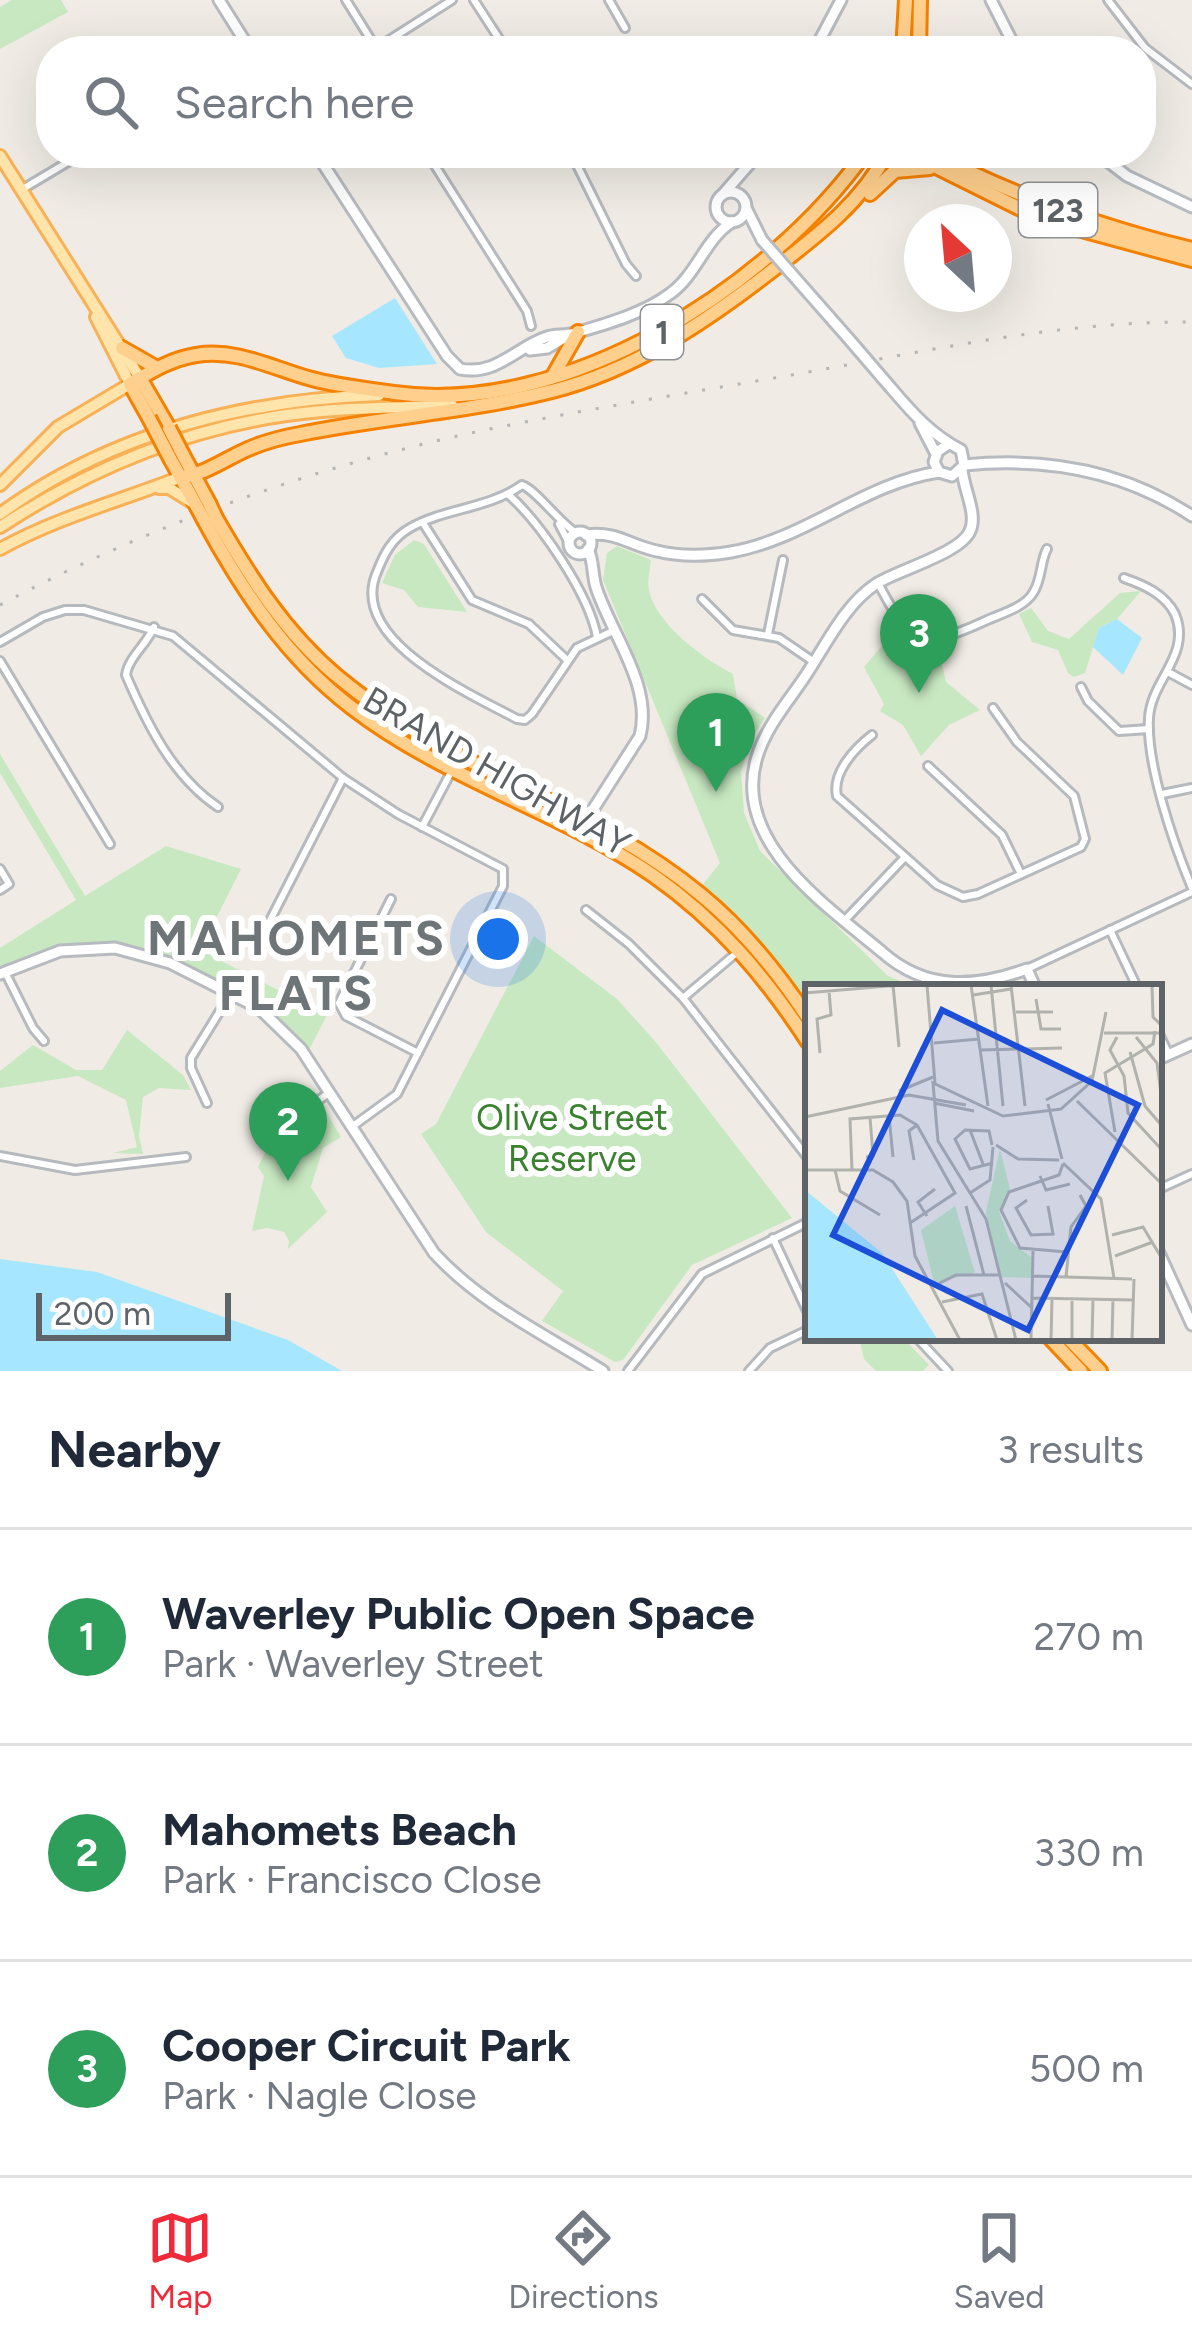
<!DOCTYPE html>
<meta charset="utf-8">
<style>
body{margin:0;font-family:Figtree,sans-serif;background:#f6f6f7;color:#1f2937}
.compass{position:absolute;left:904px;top:204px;width:108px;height:108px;border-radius:50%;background:#fff;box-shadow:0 12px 48px #0002;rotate:334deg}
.scale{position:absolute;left:36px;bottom:30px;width:195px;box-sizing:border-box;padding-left:12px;border:6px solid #5d6366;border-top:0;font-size:33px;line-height:42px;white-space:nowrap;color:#5d6366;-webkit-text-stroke:9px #fff;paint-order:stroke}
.you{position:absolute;left:498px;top:939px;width:42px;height:42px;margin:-30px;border:9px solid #fff;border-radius:50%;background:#1a73e8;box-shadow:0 0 0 18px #1a73e833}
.badge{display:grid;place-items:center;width:78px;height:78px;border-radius:50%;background:#f12a3a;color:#fff;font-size:39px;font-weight:700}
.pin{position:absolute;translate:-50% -99px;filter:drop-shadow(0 3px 6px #0008)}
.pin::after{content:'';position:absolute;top:63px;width:42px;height:36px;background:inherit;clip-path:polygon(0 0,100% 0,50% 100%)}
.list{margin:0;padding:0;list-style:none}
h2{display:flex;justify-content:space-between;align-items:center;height:156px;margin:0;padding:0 48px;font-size:51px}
h2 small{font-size:39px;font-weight:400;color:#747a83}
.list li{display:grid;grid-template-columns:78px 1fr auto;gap:36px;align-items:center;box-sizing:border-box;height:216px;padding:0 48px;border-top:3px solid #e0e1e3}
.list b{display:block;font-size:45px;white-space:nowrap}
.list p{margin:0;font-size:39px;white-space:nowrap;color:#747a83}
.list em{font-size:39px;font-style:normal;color:#747a83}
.icon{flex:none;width:66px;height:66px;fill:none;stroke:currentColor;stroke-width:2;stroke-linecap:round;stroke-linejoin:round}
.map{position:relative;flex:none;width:1192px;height:1371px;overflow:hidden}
.search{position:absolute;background:#fff;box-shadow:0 12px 48px #0002;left:36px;right:36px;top:36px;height:132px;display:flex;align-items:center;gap:30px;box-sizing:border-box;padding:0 42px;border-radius:48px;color:#747a83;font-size:45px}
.sheet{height:804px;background:#fff}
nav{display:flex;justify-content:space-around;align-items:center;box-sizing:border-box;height:168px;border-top:3px solid #e0e1e3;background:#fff;font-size:33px;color:#747a83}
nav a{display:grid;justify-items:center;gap:6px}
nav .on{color:#f12a3a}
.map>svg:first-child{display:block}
.green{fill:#c7e8c1}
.water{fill:#a6e7ff}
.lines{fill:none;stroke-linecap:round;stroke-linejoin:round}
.street-casing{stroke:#b6b9bd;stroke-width:12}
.secondary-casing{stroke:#b7bbc0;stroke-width:15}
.primary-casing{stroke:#f8b156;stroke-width:16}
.highway-casing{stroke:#f58100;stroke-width:18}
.street{stroke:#fff;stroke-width:6}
.secondary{stroke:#fff;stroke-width:9}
.primary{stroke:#ffe4ab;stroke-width:10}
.highway{stroke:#ffd08d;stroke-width:12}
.rail{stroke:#b4b5b6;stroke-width:3;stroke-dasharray:3 15;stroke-linecap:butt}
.secondary-bridge-casing{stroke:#b7bbc0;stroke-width:15;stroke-linecap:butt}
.highway-bridge-casing{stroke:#f58100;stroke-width:18;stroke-linecap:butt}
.secondary-bridge{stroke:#fff;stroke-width:9}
.highway-bridge{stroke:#ffd08d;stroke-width:12}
.labels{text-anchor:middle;stroke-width:12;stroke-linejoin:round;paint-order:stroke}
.shield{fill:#fff;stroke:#8e9294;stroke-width:3}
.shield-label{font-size:33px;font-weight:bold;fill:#5d6366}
.street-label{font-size:36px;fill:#5d6366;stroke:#fff}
.park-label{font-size:36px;fill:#3a8230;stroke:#fff}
.district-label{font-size:48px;font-weight:bold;letter-spacing:3px;fill:#6e7578;stroke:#fff}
.inset-road{fill:none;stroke:#b1b1ae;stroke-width:3}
.view{fill:#1d4ed8;fill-opacity:0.15;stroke:#1d4ed8;stroke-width:6}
.inset-edge{fill:none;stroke:#5d6366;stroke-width:6}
</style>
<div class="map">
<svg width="1192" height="1371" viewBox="0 0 1192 1371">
<rect width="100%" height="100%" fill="#f0ece5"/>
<g class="green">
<path d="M 12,0 L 61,0 L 68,12 L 0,49 L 0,7 Z"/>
<path d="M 414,540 L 424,544 L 467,612 L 418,607 L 404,590 L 382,583 L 395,555 Z"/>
<path d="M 617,546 L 651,560 C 650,569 647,582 649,591 C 657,625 704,659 733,674 L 737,699 L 765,718 L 751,739 L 741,771 L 744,813 L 760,851 L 888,976 L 915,987 L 808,987 L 808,1005 L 751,932 L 700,888 L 720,863 L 603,580 L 607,553 Z"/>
<path d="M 1141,591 L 1117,619 L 1099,628 L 1085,673 L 1074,677 L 1068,673 L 1058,650 L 1032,642 L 1019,614 L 1031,608 L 1048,631 L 1069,639 L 1120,593 Z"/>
<path d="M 896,629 C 907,642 921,650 938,647 L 946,682 L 980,710 L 949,725 L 921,756 L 903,725 L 880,711 L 884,704 L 864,667 Z"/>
<path d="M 0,754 L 85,896 L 166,846 L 241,869 L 200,950 L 327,1015 L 309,1050 C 283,1015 252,997 213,979 C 136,943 80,930 0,969 L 0,948 L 76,900 L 0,773 Z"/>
<path d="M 534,936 L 617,999 L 655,1041 L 792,1218 L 692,1265 L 623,1360 L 615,1362 L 542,1321 L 563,1291 L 486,1232 L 421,1134 L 436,1124 Z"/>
<path d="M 127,1030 L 183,1075 L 191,1090 L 159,1088 L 143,1097 L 139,1136 L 143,1154 L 113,1153 L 137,1147 L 126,1100 L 78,1076 L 0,1088 L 0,1071 L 33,1045 L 76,1070 L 102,1070 Z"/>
<path d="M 315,1109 L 326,1112 L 341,1137 L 323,1148 L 311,1187 L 327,1212 L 288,1249 L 289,1241 L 284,1232 L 267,1228 L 252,1231 L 264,1176 L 258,1167 L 271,1140 L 286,1142 L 287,1129 Z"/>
<path d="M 859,1338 L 903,1338 L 929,1365 L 923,1371 L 876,1371 L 864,1359 Z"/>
</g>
<g class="water">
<path d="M 395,298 L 437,364 L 379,368 L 346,358 L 332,336 Z"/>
<path d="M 1117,619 L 1142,638 L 1123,675 L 1093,647 L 1099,628 Z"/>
<path d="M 0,1259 L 97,1272 L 288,1340 L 342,1371 L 0,1371 Z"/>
</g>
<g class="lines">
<g class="street-casing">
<g id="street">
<path d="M 346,0 L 376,48"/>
<path d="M 474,0 L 507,51"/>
<path d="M 609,0 L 625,28"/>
<path d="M 1108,0 L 1145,48 L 1192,84"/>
<path d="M 372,51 L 452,0"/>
<path d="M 427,153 L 527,311 L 531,326"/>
<path d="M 571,153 L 626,264 L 636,276"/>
<path d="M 21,190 L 83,153"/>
<path d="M 509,495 C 541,524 589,594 597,637"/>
<path d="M 423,523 L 472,600 L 529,624 L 567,660"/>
<path d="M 559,524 L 569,543"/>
<path d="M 576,533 C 558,521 536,490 522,485 C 488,509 445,508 410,528 C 392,538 384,554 377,572 C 347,640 469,693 517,719 L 525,720 L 532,714 L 577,648 L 615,630"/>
<path d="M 1124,578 C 1144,585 1165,594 1175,614 C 1192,655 1151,680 1149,718 C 1146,764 1174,845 1192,888"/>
<path d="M 878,583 C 910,644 920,651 985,621 C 1000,614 1024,608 1033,593 C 1042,580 1040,562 1047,549"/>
<path d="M 702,599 L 733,630 L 779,638 L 814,662"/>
<path d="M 154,627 C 147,644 128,658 126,675 C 147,724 173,777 218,807"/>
<path d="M 768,634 L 783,560"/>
<path d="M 0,642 L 43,617 L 65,610 L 84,610 L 173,636 L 343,778 L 398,814 L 503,869 L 503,886 L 397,1094 L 353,1126"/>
<path d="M 0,661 L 110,844"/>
<path d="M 1168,672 L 1192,685"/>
<path d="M 1081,687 L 1088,701 L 1119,731 L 1149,729"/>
<path d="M 872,735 C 854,749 832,773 837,796 L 937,885 L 963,897 L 978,894 L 1081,847 L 1085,839 L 1074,796 L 1017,742 L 993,708"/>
<path d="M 928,766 L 1002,835 L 1021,874"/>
<path d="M 1162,794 L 1192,788"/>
<path d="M 422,827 L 459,757"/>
<path d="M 0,869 L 9,884 L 0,890"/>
<path d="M 391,899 L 339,1003 L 346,1016 L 418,1053"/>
<path d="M 586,910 L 629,944 L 683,998 L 808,1158"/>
<path d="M 845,920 L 905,857"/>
<path d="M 1110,930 L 1137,987"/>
<path d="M 261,938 L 343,778"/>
<path d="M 1027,969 L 1192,892"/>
<path d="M 5,972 L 33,1028 L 44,1041"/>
<path d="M 683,998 L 740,950"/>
<path d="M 1159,1034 L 1169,1055"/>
<path d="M 207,1103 L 191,1068 L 191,1058 L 231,993"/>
<path d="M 276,1131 L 330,1092"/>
<path d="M 0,1156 L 75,1170 L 186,1157"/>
<path d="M 1159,1189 L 1192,1174"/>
<path d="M 773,1238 L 808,1313"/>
<path d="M 917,1338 L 948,1371"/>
<path d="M 628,1371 L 702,1274 L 808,1222"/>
<path d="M 749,1371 L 770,1348 L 808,1330"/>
</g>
</g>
<g class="secondary-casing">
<g id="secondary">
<path d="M 219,0 L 251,51"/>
<path d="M 991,0 L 1017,51"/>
<path d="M 814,51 L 841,0"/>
<path d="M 316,153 L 447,356 L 460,369 C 497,376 516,347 547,337 C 555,334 565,336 575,333 C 606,324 645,313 671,293 C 697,274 705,239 732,222"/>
<path d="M 1097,153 L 1127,176 L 1192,207"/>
<circle cx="731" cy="207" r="15"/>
<path d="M 724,193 L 759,153"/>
<path d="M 747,210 L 762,240"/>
<path d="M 790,272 L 848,338"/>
<path d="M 530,350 L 547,348 L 564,338"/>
<path d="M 891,388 C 913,414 932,435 961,450 L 964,465 L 952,476 L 939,472 L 934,462 L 938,451 L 946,446"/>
<path d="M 920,423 L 936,454"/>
<path d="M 964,465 C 1045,457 1123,470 1192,516"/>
<path d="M 962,469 C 963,488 978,514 970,531 C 961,553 898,570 876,584 C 844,605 825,647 804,678 C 787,703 766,727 757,757 C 731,842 826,905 882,952 C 926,991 975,988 1027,969 L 1035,987"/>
<circle cx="580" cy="543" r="11"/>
<path d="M 586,535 C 618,531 628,545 657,551 C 681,557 707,556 731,552 C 806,539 864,483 939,472"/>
<path d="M 585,822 L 640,736 C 653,685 611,634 596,587 C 592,574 594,562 588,549"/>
<path d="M 0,974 L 60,951 L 115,948 L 170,963 L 259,1008 L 301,1049 L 434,1253 C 482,1305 544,1334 603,1371"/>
<path d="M 1159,1059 L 1192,1044"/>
<path d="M 1159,1253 L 1192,1325"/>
</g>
</g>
<g class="primary-casing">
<g id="primary">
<path d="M 0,156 L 140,378"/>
<path d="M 0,485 L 58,427 L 130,384 L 96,317"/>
<path d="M 159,488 L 169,488 L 195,504"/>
<path d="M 0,514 C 112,432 243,400 379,395"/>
<path d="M 0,527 C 98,463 204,421 322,411 C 365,407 409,408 452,405"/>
<path d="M 0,549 C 58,517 120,501 181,477"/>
</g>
</g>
<g class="highway-casing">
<g id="highway">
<path d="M 903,51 L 906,0"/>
<path d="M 919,51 L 920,0"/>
<path d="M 908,153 L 1041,219 L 1192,260"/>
<path d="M 931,153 C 1015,196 1100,227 1192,249"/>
<path d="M 870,194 L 895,171 L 930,168"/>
<path d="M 122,348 L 157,368"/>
<path d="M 553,376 L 578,332"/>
<path d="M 140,378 L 169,428"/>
<path d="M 149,418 L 130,384 C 152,371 171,359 196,355 C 237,348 274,369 312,379 C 338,386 367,389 394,393 C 566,417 768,288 865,153"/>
<path d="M 183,455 L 209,503"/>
<path d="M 171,460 L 197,507"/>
<path d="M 181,477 C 206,474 225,459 248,449 C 264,442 283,437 300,434 C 383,417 469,412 552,391 C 635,370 707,321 774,269 C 818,235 861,203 887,153"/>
<path d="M 216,518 C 250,577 285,633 338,677 C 447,768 591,804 700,894 C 743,929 777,971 808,1018"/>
<path d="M 205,522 C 243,592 287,658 351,707 C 444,779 558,810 654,876 C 718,921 765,976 808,1042"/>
<path d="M 1050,1338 L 1081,1371"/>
<path d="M 1068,1338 L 1100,1371"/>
</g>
</g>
<use href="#street" class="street"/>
<use href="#secondary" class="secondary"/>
<use href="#primary" class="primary"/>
<use href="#highway" class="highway"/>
<path class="rail" d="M 0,605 C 150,525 318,465 485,430 C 588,409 693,392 797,374 C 928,351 1059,321 1192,322"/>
<g class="secondary-bridge-casing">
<g id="secondary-bridge">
<path d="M 762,240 L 790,272"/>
<path d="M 848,338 L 891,388"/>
</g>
</g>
<g class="highway-bridge-casing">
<g id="highway-bridge">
<path d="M 149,418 L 171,460"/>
<path d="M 169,428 L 183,455"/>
<path d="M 209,503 L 216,518"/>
<path d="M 197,507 L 205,522"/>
</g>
</g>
<use href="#secondary-bridge" class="secondary-bridge"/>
<use href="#highway-bridge" class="highway-bridge"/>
</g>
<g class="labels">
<g class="shield">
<rect x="1019" y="183" width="78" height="54" rx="9"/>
<rect x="641" y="305" width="42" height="54" rx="9"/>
</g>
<g class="shield-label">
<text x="1058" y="222">123</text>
<text x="662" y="344">1</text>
</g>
<g class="street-label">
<text transform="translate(497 771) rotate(30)" y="13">BRAND HIGHWAY</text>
</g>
<g class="park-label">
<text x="572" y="1130">Olive Street<tspan x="572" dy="41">Reserve</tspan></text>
</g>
<g class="district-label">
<text x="297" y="955">MAHOMETS<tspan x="297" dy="55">FLATS</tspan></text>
</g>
</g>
<g transform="translate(805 984)">
<rect width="357" height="357" fill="#f0ece5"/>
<path d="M 195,165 L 205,205 L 194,227 L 205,257 L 226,273 L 226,294 L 196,293 L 181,228 ZM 150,222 L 170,289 L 129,299 L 116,246 Z" fill="#c7e8c1"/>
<path d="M 0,206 L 77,269 L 133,356 L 0,356 Z" fill="#a6e7ff"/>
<path class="inset-road" d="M 88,1 L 94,63M 122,1 L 130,99M 166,1 L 183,122M 186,1 L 198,122M 206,1 L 220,122M 347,1 L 348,33 L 357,42M 0,9 L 95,1M 168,11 L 206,5M 231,15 L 236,45 L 256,45M 211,28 L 248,28M 299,49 L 357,49M 312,53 L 305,66 L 319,92 L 323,129 L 357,166M 331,53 L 352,79 L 357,117M 129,59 L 174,55M 176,66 L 257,64M 325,68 L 340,122 L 357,142M 15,69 L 12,35 L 26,31 L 24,7M 94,107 L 128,93M 241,116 L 289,91M 272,117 L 357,200M 129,119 L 169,127M 243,120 L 257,175M 84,132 L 88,173M 0,133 L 104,111 L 161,121M 165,146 L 178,180M 310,148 L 300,89 L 348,60 L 350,47M 187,161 L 184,147 L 160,146 L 150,155 L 165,185 L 188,179M 191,161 L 213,175 L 254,176M 61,173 L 68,172 L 65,133M 109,176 L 104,147 L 112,141M 258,179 L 296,215 L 309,294M 258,180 L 254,191 L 204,208 L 196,226 L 215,264 L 262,268M 0,186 L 68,186 L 88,198 L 102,217 L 110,272 L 155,356M 30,186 L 35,207 L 75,231M 47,186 L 45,135 L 95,131 L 112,141 L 150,209 L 105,239M 235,192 L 241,206 L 265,200M 165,209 L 185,196 L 188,163M 222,216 L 211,224 L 226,251 L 248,250 L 243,222M 161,222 L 179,291M 122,232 L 113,218 L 130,205M 307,251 L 338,243 L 356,273M 310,272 L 348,258M 228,292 L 327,295M 261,293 L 266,243 L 281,222 L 275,211M 200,299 L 227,324M 129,302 L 151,291 L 194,291M 227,314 L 328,316M 137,318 L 177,310 L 192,356M 211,356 L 181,235 L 133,157 L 128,99 L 198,132 L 256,125 L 287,97 L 301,28M 226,356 L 228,267M 246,356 L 247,314M 267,356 L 267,314M 287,356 L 288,315M 307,356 L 308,315M 327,356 L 329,295"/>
<path class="view" d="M 137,26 L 333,121 L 223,346 L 28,251 Z"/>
<rect width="357" height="357" class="inset-edge"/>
</g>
</svg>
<svg class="compass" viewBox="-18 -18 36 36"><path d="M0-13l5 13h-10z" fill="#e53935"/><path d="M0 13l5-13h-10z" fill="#747a83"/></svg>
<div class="scale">200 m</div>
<div class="you"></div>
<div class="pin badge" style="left:716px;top:792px;background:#2e9e5b">1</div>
<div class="pin badge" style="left:288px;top:1181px;background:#2e9e5b">2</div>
<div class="pin badge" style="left:919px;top:693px;background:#2e9e5b">3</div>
<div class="search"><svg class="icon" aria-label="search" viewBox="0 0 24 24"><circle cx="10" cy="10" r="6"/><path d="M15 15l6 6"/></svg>Search here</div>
</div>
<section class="sheet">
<h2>Nearby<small>3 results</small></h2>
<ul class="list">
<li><span class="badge" style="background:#2e9e5b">1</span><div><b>Waverley Public Open Space</b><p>Park · Waverley Street</p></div><em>270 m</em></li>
<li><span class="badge" style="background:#2e9e5b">2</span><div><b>Mahomets Beach</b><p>Park · Francisco Close</p></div><em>330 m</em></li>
<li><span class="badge" style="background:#2e9e5b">3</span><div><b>Cooper Circuit Park</b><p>Park · Nagle Close</p></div><em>500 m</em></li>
</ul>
</section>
<nav>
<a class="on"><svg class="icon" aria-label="map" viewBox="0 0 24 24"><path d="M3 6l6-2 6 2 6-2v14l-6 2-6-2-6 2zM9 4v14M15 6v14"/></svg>Map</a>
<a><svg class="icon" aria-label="directions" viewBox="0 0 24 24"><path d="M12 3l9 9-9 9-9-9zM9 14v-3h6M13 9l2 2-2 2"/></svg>Directions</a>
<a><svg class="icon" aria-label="saved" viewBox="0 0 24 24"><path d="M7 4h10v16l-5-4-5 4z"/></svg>Saved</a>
</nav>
